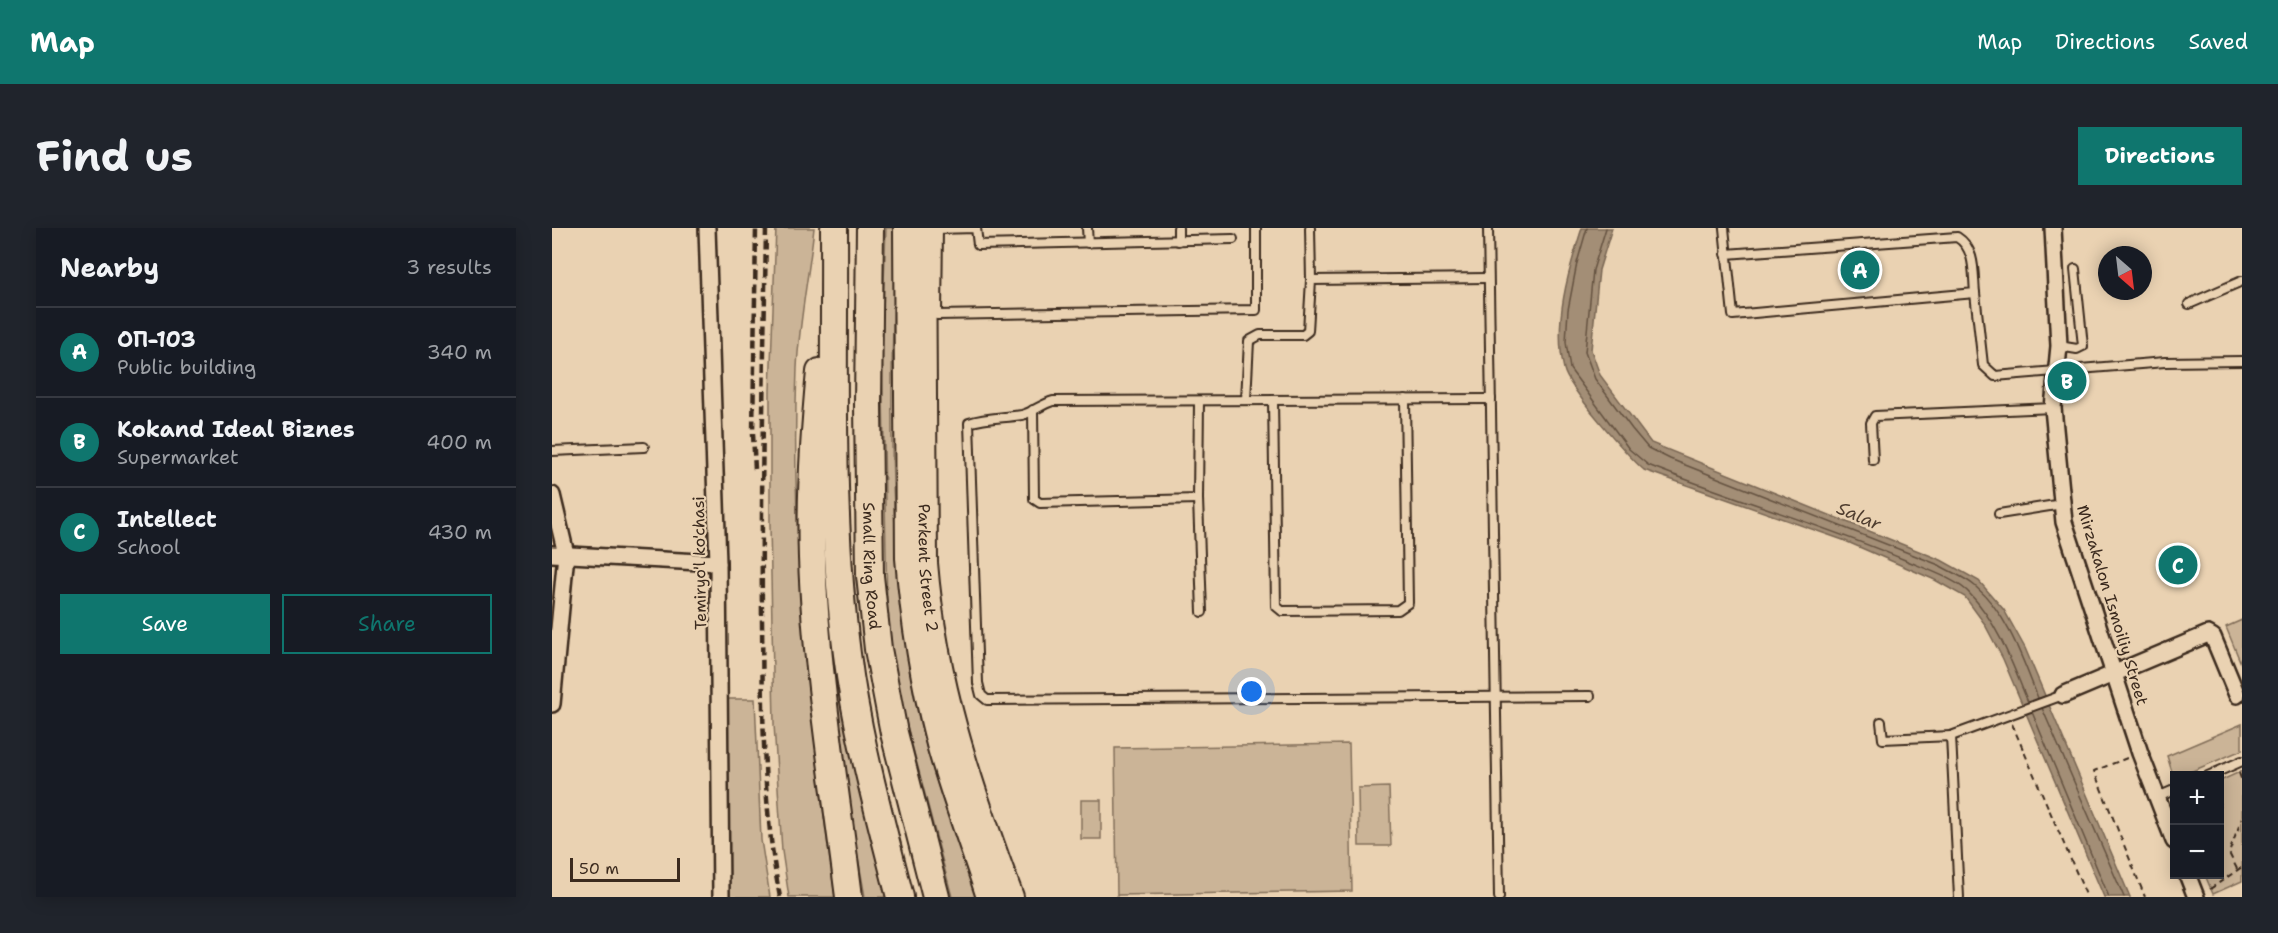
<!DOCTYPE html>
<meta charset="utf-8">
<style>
body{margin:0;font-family:"Shantell Sans",sans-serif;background:#20242c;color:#f1f3f6}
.controls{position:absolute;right:18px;bottom:18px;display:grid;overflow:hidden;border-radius:0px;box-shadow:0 3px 15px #0003}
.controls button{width:54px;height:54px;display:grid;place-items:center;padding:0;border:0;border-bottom:2px solid #363941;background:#171b24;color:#f1f3f6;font:30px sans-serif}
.compass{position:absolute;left:1546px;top:18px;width:54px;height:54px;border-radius:50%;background:#171b24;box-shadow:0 3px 15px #0003;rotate:152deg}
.scale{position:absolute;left:18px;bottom:15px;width:110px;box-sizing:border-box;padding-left:6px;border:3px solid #3b2a1e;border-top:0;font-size:16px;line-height:21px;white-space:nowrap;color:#3b2a1e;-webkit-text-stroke:4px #ead2b2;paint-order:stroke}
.you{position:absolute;left:700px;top:464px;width:21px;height:21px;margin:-15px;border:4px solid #fff;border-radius:50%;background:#1a73e8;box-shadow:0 0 0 9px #1a73e833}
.badge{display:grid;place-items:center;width:39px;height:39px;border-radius:50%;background:#0f766e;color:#fff;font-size:20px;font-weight:700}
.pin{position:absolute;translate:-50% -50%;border:3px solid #fff;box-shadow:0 2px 6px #0006}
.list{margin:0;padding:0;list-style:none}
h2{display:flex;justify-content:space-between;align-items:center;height:78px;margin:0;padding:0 24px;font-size:26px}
h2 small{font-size:20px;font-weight:400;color:#9ea1a6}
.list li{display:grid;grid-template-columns:39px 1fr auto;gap:18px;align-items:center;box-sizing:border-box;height:90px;padding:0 24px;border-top:2px solid #363941}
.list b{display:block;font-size:22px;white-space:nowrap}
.list p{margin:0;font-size:20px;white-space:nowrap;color:#9ea1a6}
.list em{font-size:20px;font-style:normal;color:#9ea1a6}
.actions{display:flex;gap:12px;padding:18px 24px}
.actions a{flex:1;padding:14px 0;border:2px solid #0f766e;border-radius:0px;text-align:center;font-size:21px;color:#0f766e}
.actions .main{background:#0f766e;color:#fff}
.map{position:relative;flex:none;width:1690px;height:669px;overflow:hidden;border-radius:0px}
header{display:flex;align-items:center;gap:36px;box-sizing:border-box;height:84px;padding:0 30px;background:#0f766e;color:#fff}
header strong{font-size:28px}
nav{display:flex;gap:33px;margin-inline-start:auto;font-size:21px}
.intro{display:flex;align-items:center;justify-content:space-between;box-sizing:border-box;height:144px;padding:0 36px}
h1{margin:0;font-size:42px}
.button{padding:15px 27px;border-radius:0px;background:#0f766e;color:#fff;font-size:21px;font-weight:700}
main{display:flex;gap:36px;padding:0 36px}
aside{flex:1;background:#171b24;border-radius:0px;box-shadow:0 3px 15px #0003}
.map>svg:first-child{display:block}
.green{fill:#cbb497;stroke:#836f5a;stroke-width:1.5}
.water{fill:#a38e76;stroke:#796653;stroke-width:1.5}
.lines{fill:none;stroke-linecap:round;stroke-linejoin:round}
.shore{stroke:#655241;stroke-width:1.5}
.service-casing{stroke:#3b2a1e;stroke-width:12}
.minor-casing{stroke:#3b2a1e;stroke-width:20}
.primary-casing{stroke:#3b2a1e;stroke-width:28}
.trunk-casing{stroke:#3b2a1e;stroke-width:30}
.path{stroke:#3b2a1e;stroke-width:2;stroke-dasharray:6 4.5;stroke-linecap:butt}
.service{stroke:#ead2b2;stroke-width:8}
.minor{stroke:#ead2b2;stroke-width:15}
.primary{stroke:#ead2b2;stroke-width:24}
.trunk{stroke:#ead2b2;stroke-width:26}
.rail{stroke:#3b2a1e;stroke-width:4.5;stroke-dasharray:9 4.5;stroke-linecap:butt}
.labels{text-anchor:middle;stroke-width:4.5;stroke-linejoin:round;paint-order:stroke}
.street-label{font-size:16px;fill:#3b2a1e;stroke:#ead2b2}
.water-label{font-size:18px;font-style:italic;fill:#503e30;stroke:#ead2b2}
</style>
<header>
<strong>Map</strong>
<nav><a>Map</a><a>Directions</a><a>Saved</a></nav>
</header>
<div class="intro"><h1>Find us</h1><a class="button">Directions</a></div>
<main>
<aside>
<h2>Nearby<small>3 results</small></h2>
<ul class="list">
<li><span class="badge">A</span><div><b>ОП-103</b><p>Public building</p></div><em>340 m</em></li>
<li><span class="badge">B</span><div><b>Kokand Ideal Biznes</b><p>Supermarket</p></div><em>400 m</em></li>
<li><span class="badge">C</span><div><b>Intellect</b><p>School</p></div><em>430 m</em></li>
</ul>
<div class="actions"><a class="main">Save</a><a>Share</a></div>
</aside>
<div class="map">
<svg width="1690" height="669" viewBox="0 0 1690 669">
<rect width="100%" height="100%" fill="#ead2b2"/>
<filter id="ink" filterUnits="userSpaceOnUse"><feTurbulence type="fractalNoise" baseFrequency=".0167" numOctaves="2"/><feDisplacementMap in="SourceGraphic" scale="12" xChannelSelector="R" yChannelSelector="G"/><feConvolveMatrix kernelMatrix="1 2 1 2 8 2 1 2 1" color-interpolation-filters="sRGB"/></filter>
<g filter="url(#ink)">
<g class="green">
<path d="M 224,0 L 262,0 C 257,46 247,94 245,140 C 238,318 258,493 283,669 L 237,669 L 230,623 L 222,496 L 218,297 L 218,163 Z"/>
<path d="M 334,0 L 345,0 C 337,153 335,315 362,466 C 375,535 401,603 426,669 L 400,669 L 344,456 L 335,379 L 330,109 Z"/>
<path d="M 272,293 L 298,505 L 334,669 L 313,669 L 293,556 L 280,439 Z"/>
<path d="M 1690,392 L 1690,438 L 1674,399 Z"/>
<path d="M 173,471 L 203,471 L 209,612 L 218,669 L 175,669 Z"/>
<path d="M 1690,496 L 1690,522 L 1631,547 L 1622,548 L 1622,550 L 1615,528 Z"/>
<path d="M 797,516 L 800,663 L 565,667 L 563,520 Z"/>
<path d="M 1690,543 L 1690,653 L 1661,666 L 1653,647 L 1668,646 L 1668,553 Z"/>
<path d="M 837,559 L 839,618 L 807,618 L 806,560 Z"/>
<rect x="529" y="572" width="20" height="39"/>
</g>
<path class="water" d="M 1030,0 L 1060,0 L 1047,42 L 1039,122 L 1048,147 L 1099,215 L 1389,332 L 1427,353 L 1452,382 L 1473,420 L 1578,669 L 1552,669 L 1451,431 L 1432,395 L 1413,369 L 1383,352 L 1291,312 L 1092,242 C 1076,228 1016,160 1012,141 C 1001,95 1016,44 1030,0 Z"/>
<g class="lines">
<g class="shore">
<path d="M 1035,0 L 1025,35 L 1016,82 L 1014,114 L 1018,141 L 1077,221 L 1096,237 C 1181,271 1269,296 1353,332 C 1371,340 1405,351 1418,366 C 1446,395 1461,438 1476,474"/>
<path d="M 1054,0 L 1041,42 L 1033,124 L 1043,151 L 1080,201 L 1096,220 L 1118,231 L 1387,337 C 1398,344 1413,349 1423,358 C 1456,386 1471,432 1486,470"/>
<path d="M 1490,480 L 1572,669"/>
<path d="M 1480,484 L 1557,669"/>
</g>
<g class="service-casing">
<g id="service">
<path d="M 386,0 L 385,87 L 704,82 L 704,0"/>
<path d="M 535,0 L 536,15"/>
<path d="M 758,0 L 759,52"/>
<path d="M 936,0 L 947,669"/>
<path d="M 1172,0 L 1181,87 L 1423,65 C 1421,45 1424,21 1405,9 L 1174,26"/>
<path d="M 383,1 L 424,0 L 426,17 L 681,11"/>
<path d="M 626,13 L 626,0"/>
<path d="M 1423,65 L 1431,137 L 1443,148 L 1613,134 L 1690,133"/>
<path d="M 1637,76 L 1690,53"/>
<path d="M 1507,118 L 1525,121 L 1531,118 L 1523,41"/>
<path d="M 939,171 L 501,173 C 490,176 480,185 470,187 C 452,190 435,189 417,195 L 426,455 L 429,467 L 435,472 L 1038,468"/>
<path d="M 694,172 L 697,113 L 708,107 L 751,107 L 756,103 L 759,52 L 936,50"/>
<path d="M 721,172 L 724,378 L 730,383 L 846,382 L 856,375 L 853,171"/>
<path d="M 481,182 L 482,271 L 488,275 L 646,271 L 647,173"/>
<path d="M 0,223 L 92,219"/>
<path d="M 1321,232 L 1319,195 L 1323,188 L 1501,180"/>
<path d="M 646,271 L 650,384"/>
<path d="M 1447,286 L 1510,276"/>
<path d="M 1329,494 L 1331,511 L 1399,508"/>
<path d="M 1656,548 L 1690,533"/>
<path d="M 1606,569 L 1622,562"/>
<path d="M 1407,669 L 1399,508 L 1511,467"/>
</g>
</g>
<g class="minor-casing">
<g id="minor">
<path d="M 155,0 L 166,335 L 169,669"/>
<path d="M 1501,0 L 1507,118 L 1501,180 L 1512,294 L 1588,525 L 1622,613"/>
<path d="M 0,267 L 14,326 L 0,476"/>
<path d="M 0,326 L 166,335"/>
<path d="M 1511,467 L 1656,406 L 1661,409 L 1685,467"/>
<path d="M 1635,646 L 1644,669"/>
</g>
</g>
<g class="primary-casing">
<g id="primary">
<path id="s1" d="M 371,0 L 373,335 C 383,456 417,556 459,669"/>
</g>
</g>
<g class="trunk-casing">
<g id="trunk">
<path d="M 282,0 C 283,141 277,285 295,426 C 305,508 328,589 348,669"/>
<path id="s2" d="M 318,0 L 316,176 L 318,348 L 326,421 L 342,505 L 384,669"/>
<path d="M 355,0 L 357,330 C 362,393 372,454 388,516 C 402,567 422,618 438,669"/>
<path d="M 268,144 C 262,206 258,267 260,330 C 264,443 283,557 297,669"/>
</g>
</g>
<g class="path">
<path d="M 1460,496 L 1535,669"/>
<path d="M 1575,530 L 1542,543 L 1593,669"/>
<path d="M 1687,545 L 1690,553"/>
<path d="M 1685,641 L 1677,625 L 1690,590"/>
<path d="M 1658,661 L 1690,639"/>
</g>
<use href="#service" class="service"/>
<use href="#minor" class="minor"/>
<use href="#primary" class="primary"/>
<use href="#trunk" class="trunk"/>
<g class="rail">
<path d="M 214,0 C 212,131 209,261 210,392 C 211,484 210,579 228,669"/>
<path d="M 203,241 L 201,206 L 204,0"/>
</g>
</g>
</g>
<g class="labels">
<g class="street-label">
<text transform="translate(147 335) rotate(-91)" y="6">Temiryo'l ko'chasi</text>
<text dy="6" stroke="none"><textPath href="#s2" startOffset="338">Small Ring Road</textPath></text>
<text dy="6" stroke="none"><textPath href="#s1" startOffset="340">Parkent Street 2</textPath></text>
<text transform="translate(1561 377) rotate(73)" y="6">Mirzakalon Ismoiliy Street</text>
</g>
<g class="water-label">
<text transform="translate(1307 288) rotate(23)" y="6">Salar</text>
</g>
</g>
</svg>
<div class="controls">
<button>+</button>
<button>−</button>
</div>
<svg class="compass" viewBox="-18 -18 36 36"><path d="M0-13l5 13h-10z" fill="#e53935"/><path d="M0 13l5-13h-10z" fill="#9ea1a6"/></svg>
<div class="scale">50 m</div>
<div class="you"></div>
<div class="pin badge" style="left:1308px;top:42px">A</div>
<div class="pin badge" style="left:1515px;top:153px">B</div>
<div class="pin badge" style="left:1626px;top:337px">C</div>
</div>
</main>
